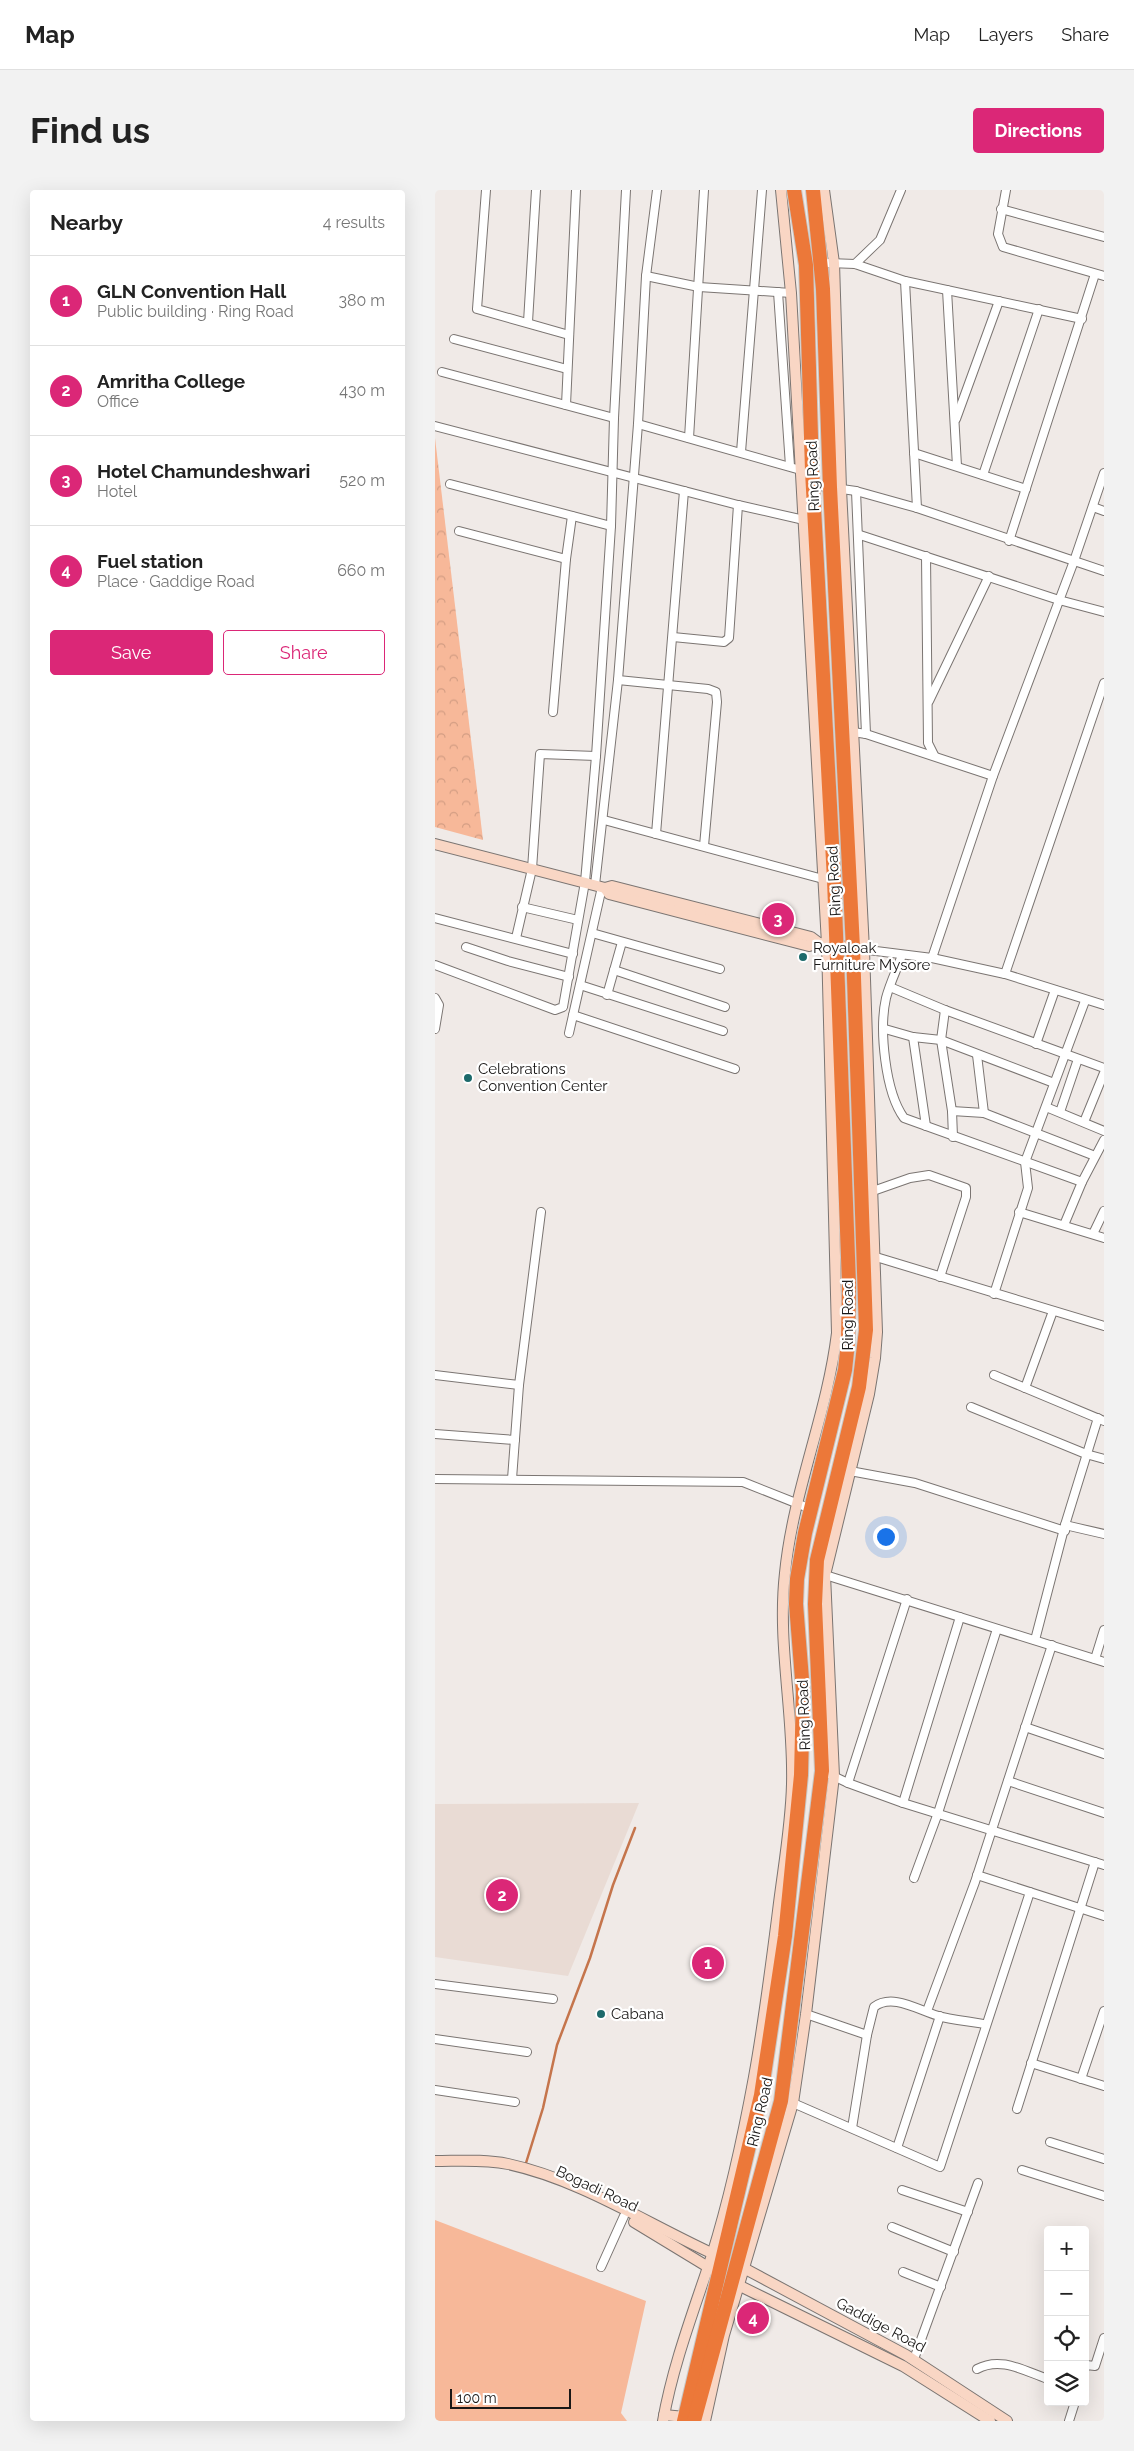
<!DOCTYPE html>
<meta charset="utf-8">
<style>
body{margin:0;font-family:Raleway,sans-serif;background:#f2f2f2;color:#222}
.controls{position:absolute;right:15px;bottom:15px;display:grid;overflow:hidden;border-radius:5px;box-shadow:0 5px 20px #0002}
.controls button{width:45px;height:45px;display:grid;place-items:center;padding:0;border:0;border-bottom:1px solid #e0e0e0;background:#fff;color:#222;font:25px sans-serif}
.scale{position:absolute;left:15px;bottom:12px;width:121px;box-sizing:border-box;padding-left:5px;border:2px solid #1a1817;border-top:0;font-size:14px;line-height:18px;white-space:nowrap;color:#1a1817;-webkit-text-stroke:4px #fff;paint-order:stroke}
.you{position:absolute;left:450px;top:1346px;width:18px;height:18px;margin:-12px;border:4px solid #fff;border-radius:50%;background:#1a73e8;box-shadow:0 0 0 8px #1a73e833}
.badge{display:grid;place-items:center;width:32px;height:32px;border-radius:50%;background:#db2777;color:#fff;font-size:16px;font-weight:700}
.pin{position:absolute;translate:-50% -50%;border:2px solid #fff;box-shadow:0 1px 5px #0006}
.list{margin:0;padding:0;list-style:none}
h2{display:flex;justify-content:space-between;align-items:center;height:65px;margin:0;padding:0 20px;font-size:21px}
h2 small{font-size:16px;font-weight:400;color:#767676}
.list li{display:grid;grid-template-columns:32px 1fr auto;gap:15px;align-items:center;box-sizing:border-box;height:90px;padding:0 20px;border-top:1px solid #e0e0e0}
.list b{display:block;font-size:19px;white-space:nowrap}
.list p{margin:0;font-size:16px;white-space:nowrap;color:#767676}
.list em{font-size:16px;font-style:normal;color:#767676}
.actions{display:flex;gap:10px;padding:15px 20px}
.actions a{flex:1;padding:11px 0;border:1px solid #db2777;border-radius:5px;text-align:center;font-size:18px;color:#db2777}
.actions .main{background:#db2777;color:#fff}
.icon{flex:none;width:28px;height:28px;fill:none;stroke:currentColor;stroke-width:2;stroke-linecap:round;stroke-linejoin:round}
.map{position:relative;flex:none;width:669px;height:2231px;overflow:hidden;border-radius:5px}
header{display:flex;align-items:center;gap:30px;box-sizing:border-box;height:70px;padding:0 25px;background:#fff;border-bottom:1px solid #e0e0e0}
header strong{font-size:24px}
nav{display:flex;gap:28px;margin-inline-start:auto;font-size:18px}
.intro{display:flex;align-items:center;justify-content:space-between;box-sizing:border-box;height:120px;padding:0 30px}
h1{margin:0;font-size:35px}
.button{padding:12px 22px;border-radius:5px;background:#db2777;color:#fff;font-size:18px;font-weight:700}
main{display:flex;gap:30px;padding:0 30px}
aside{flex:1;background:#fff;border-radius:5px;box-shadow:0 5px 20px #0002}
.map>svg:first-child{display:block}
.built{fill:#e9dbd4}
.green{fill:#f7b899}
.park{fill:url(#park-crowns)}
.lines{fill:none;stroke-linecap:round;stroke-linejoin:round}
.stream{stroke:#c5754c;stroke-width:2.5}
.street-casing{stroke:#7b7572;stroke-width:10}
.secondary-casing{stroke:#7b7572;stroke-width:12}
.highway-casing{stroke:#c8c8c7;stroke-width:16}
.street{stroke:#fff;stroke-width:8}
.secondary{stroke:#f9d6c4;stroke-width:10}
.highway{stroke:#ec7839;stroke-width:14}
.poi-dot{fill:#1d6a6b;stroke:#fff;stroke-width:2}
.labels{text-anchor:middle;stroke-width:4.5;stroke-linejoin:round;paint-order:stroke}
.street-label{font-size:15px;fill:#1a1817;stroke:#fff}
.poi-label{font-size:15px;fill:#1a1817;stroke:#fff;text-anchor:start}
</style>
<header>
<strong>Map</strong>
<nav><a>Map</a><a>Layers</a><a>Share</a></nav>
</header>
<div class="intro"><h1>Find us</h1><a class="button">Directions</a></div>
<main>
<aside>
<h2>Nearby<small>4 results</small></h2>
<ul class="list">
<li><span class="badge">1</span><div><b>GLN Convention Hall</b><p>Public building · Ring Road</p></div><em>380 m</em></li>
<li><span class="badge">2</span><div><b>Amritha College</b><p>Office</p></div><em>430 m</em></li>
<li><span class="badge">3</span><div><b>Hotel Chamundeshwari</b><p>Hotel</p></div><em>520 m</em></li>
<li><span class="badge">4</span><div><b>Fuel station</b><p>Place · Gaddige Road</p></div><em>660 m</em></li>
</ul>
<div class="actions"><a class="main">Save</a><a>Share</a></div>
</aside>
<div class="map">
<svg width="669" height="2231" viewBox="0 0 669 2231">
<defs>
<pattern id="park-crowns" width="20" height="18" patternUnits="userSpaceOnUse" patternTransform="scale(1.25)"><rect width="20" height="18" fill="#f7b899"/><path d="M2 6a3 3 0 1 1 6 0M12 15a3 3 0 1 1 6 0" fill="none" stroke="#d39d83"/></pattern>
</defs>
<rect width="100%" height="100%" fill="#f0eae7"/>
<path class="built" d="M 204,1613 L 133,1786 L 0,1767 L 0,1614 Z"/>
<path class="green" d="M 0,2030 L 211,2111 L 186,2223 L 192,2231 L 0,2231 Z"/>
<path class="park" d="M 0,248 L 48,650 L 0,637 Z"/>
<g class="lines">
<path class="stream" d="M 91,1973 L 108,1918 L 122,1855 L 155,1768 L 178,1695 L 200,1638"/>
<g class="street-casing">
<g id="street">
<path d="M 51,0 L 42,119 L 134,145"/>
<path d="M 571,0 L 563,44 L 568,57 L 669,86"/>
<path d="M 566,19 L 669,47"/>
<path d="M 394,73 L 420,74 L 470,91 L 647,129"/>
<path d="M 420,74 L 445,50 L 466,0"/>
<path d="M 211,86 L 264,97 L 356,103"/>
<path d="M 470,91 L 482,318"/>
<path d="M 512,100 L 522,276"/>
<path d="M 343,102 L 355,276"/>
<path d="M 93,132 L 101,0"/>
<path d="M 19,149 L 132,179"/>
<path d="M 7,182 L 179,228"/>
<path d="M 131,215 L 141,0"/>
<path d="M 521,229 L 564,111"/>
<path d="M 203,234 L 369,281"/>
<path d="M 0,236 L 303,315 L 369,330"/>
<path d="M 254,248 L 269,0"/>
<path d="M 306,262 L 327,0"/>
<path d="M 479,263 L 591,299"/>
<path d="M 548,285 L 604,119"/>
<path d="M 15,294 L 176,336 L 179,228 L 191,0"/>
<path d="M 378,295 L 421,301 L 482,318 L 669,381"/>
<path d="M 421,301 L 431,544"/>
<path d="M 658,317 L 669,321"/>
<path d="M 24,341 L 131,369 L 137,326"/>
<path d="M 425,345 L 624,410 L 669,422"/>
<path d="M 574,351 L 660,84"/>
<path d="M 491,366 L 493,553 L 499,565"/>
<path d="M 238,447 L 289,452 L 294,448 L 303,315"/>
<path d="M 183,490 L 273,499 L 281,502 L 282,512 L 269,656"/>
<path d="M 494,511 L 554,386"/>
<path d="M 118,522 L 131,369"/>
<path d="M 418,542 L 431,544 L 558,586"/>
<path d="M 169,630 L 388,689"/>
<path d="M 221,644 L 249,301"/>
<path d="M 160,695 L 183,490 L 203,234 L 211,86 L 222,0"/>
<path d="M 87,717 L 143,730"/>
<path d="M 0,728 L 138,764"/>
<path d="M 157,743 L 285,779"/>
<path d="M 81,748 L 97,679 L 105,564 L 161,566"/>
<path d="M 31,757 L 73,771 L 134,787"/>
<path d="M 425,759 L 497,768 L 558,586 L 639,371 L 669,283"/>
<path d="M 467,765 C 462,779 455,793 451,808 C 444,839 450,902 469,928 L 647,992"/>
<path d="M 497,768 L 570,784 L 669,815"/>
<path d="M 0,775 L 120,820 L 128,817 L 150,692 L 161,566 L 176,336"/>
<path d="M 179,780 L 290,817"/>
<path d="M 570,784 L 669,493"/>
<path d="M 145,795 L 288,841"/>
<path d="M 455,797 L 510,820 L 669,878"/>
<path d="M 172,805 L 187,752"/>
<path d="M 0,808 L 4,815 L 0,839"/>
<path d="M 510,820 L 506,850 L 517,921 L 518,947"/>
<path d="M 138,825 L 300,879"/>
<path d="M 450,839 L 478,847 L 506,850 L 619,893"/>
<path d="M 134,843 L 167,697"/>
<path d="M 478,847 L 491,936"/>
<path d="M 601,854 L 620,800"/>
<path d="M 542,865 L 549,923"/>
<path d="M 611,917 L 669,941"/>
<path d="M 517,921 L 549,923 L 660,966"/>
<path d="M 625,922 L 643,869"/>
<path d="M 649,932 L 669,883"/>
<path d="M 438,1001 L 475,988 L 494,985 L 531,998 L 531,1007 L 505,1087"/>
<path d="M 584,1022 L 669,1048"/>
<path d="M 629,1035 L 647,992 L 669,950"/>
<path d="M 658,1044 L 669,1021"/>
<path d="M 441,1067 L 669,1136"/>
<path d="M 559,1104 L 593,998 L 590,972 L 650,811"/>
<path d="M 0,1185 L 84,1195"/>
<path d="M 559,1185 L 669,1231"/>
<path d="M 590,1198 L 618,1121"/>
<path d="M 536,1217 L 651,1264 L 669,1269"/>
<path d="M 0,1244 L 80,1250"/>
<path d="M 415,1281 L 480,1293 L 630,1341"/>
<path d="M 0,1289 L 308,1292 L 376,1319"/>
<path d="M 77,1289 L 84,1195 L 106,1022"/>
<path d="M 630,1335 L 669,1344"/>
<path d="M 387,1384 L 669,1472"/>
<path d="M 600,1450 L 630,1335 L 663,1228"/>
<path d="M 660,1469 L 669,1440"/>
<path d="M 590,1537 L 669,1564"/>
<path d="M 396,1585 L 413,1593 L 468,1613 L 669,1675"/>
<path d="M 573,1591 L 669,1623"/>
<path d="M 413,1593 L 472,1409"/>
<path d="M 468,1613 L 525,1427"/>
<path d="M 542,1685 L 669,1726"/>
<path d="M 479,1688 L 503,1623 L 562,1439"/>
<path d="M 0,1794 L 118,1809"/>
<path d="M 492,1821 L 540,1692 L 617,1455"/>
<path d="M 371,1824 L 432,1845 L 439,1817 C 458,1802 486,1822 507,1827 C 521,1830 536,1832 550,1834"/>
<path d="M 0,1849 L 92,1862"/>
<path d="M 596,1873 L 669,1896"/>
<path d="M 646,1889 L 669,1821"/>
<path d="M 0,1900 L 80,1912"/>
<path d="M 358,1913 L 505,1977 L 595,1702"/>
<path d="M 582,1919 L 660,1672"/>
<path d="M 417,1938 L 432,1845"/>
<path d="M 615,1952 L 669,1969"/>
<path d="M 462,1958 L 505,1826"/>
<path d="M 587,1980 L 669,2006"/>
<path d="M 467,2000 L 533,2022"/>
<path d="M 457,2037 L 519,2062"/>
<path d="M 166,2077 L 189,2026"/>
<path d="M 468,2082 L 506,2097"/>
<path d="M 479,2169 L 543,1993"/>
<path d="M 650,2178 L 651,2175 L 660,2176 L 669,2148"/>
<path d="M 542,2179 C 566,2166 589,2181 613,2189"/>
<path d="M 634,2231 L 640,2212"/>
</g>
</g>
<g class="secondary-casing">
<g id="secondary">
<path d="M 0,654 L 170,698 L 177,696 L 376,747 L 384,753"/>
<path d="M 170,698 L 174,704 L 374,756 L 384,753 L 418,758"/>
<path d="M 0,1971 C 24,1971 49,1969 73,1974 C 147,1990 214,2035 283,2066"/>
<path d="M 199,2032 L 278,2080"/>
<path d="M 303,2075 L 471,2165 L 572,2231"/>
<path d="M 299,2093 L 468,2176 L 555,2231"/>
<path d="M 229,2225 L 250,2227"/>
<path d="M 228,2231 C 238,2174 259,2120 277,2065 C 295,2007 308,1947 319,1887 C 329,1832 336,1776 343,1721 C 348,1679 356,1637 357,1594 C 359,1524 342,1453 350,1383 C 358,1301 392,1225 402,1143 L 392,754 L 356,103 L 346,0"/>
<path d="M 270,2231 L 289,2145 L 358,1913 L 371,1824 L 399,1586 L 390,1385 L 434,1204 L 440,1168 L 442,1142 L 429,760 L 406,299 L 399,73 L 389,0"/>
</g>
</g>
<g class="highway-casing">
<g id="highway">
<path d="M 249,2231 L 326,1905 L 350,1746 L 366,1585 L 368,1502 L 361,1414 L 362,1389 L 370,1343 L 410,1180 L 413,1152 L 414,1094 L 399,690 L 377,281 L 371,75 L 359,0"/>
<path d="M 259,2231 L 346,1911 L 387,1581 L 380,1414 L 382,1370 L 424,1197 L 431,1140 L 418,758 L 395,297 L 388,99 L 378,0"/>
</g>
</g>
<use href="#street" class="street"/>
<use href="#secondary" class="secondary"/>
<use href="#highway" class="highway"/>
</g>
<g class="poi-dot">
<circle cx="368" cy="767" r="5"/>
<circle cx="33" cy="888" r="5"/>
<circle cx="166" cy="1824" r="5"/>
</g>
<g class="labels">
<g class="street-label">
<text transform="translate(378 286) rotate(-92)" y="5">Ring Road</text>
<text transform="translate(399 691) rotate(-93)" y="5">Ring Road</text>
<text transform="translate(413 1125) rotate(-90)" y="5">Ring Road</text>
<text transform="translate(369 1525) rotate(-92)" y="5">Ring Road</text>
<text transform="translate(325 1922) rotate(-77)" y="5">Ring Road</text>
<text transform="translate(162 1999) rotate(25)" y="5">Bogadi Road</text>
<text transform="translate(446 2135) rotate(28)" y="5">Gaddige Road</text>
</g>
<g class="poi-label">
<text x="378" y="763">Royaloak<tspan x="378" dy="17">Furniture Mysore</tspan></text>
<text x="43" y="884">Celebrations<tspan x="43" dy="17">Convention Center</tspan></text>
<text x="176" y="1829">Cabana</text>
</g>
</g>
</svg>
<div class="controls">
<button>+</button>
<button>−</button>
<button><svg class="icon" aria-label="locate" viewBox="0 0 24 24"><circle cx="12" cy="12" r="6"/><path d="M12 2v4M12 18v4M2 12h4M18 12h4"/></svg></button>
<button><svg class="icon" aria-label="layers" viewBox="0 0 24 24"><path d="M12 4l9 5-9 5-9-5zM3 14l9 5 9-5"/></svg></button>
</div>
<div class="scale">100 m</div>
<div class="you"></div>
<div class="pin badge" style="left:273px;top:1773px">1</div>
<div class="pin badge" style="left:67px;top:1705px">2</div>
<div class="pin badge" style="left:343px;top:729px">3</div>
<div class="pin badge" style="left:318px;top:2128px">4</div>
</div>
</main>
